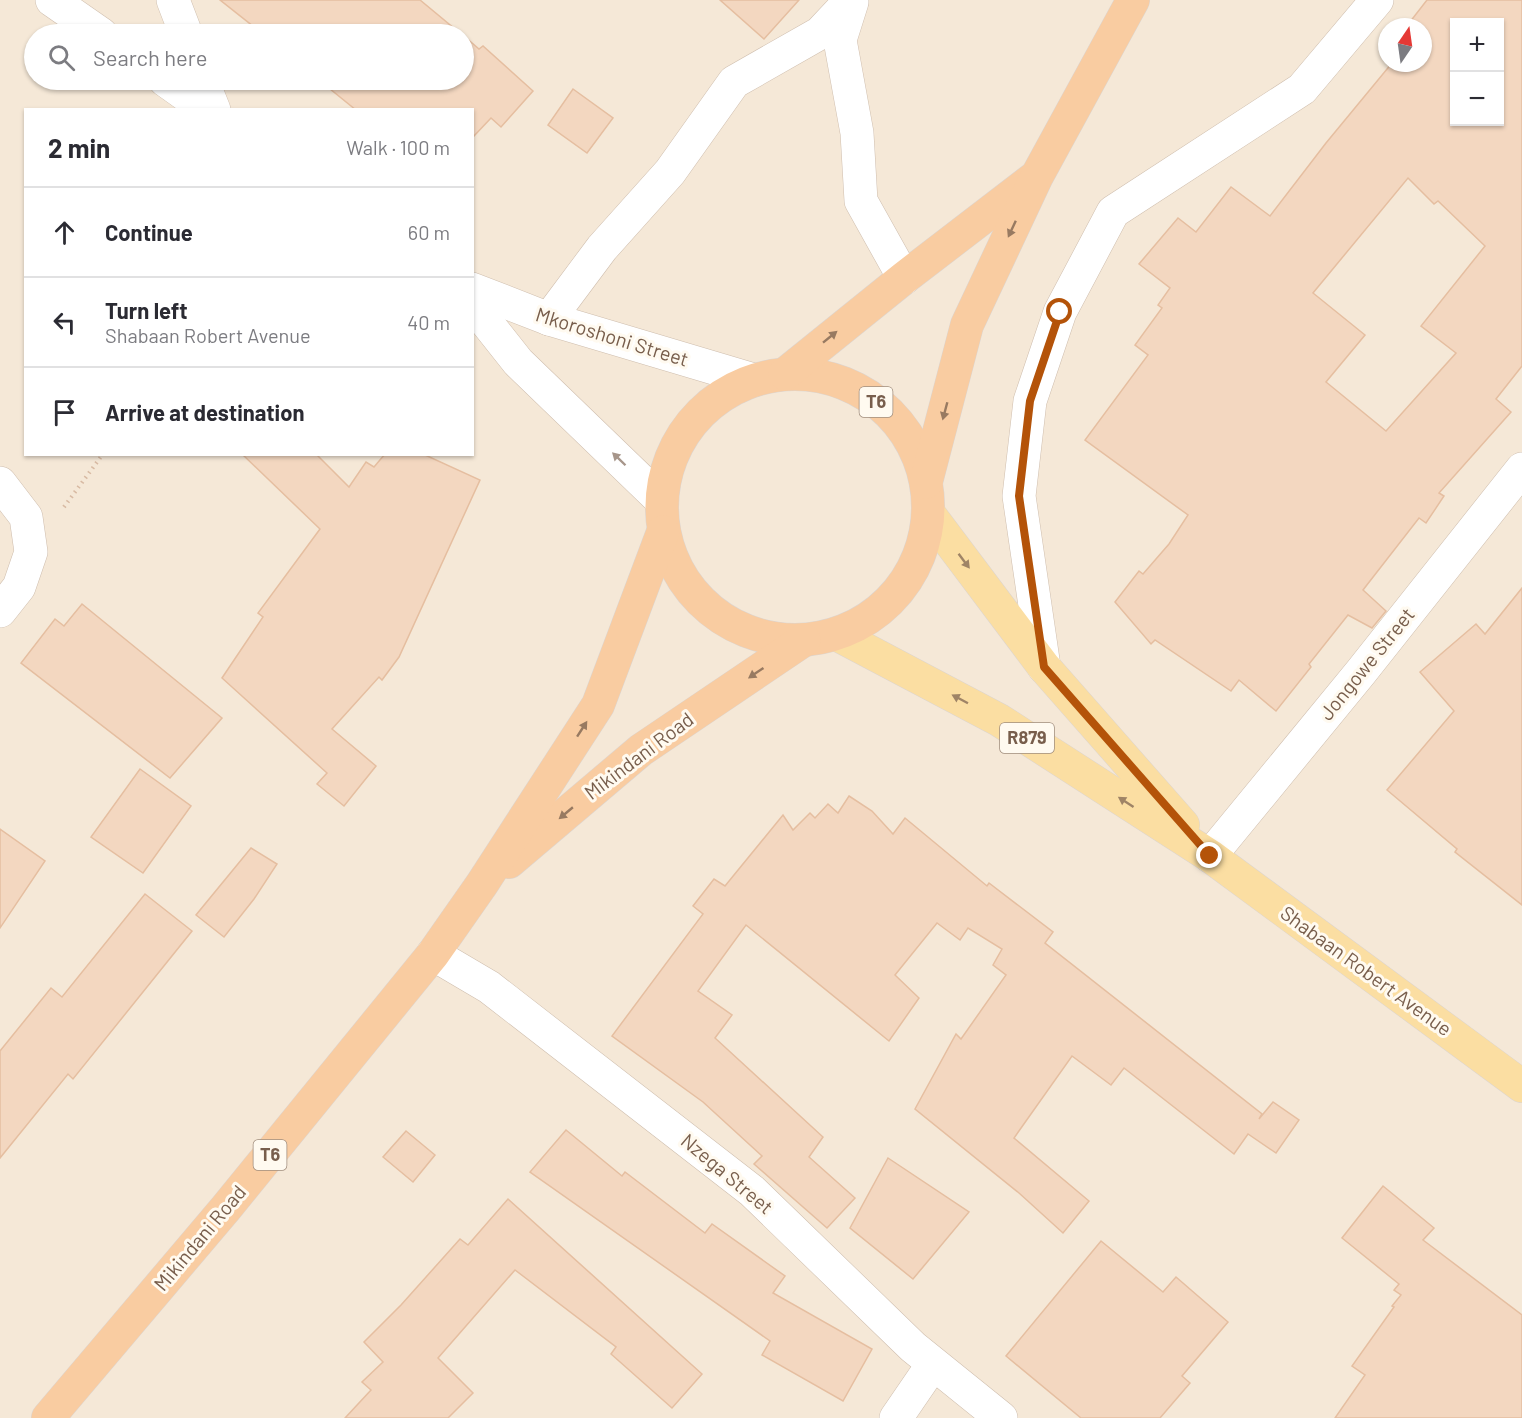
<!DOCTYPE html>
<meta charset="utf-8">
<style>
body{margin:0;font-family:Barlow,sans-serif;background:#f7f7f7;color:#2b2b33}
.controls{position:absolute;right:18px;top:18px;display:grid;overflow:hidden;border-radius:0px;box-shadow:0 2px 4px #0004}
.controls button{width:54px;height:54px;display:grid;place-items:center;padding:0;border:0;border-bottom:2px solid #e1e1e2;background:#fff;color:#2b2b33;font:30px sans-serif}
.compass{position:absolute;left:1378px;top:18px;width:54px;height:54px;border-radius:50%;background:#fff;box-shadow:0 2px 4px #0004;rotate:13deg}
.stop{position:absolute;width:18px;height:18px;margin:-14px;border:4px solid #b45309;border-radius:50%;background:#fff}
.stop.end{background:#b45309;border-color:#fff;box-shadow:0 2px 6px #0008}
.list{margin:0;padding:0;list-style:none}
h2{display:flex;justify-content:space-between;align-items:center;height:78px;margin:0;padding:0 24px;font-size:26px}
h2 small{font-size:20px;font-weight:400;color:#7c7c81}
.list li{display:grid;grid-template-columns:39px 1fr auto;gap:18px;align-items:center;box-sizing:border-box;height:90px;padding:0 24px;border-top:2px solid #e1e1e2}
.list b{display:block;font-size:22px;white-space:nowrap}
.list p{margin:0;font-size:20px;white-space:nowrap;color:#7c7c81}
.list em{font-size:20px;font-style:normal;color:#7c7c81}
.icon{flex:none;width:33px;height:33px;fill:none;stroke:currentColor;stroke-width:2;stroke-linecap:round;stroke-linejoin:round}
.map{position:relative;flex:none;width:1522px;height:1418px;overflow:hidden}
.search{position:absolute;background:#fff;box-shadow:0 2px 4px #0004;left:24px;top:24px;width:450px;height:66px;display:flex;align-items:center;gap:15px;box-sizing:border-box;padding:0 21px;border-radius:33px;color:#7c7c81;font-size:22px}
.panel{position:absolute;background:#fff;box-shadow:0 2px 4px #0004;left:24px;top:108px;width:450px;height:348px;border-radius:0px}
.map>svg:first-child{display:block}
.residential{fill:#f5e8d7;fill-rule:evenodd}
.building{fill:#f3d7c0;stroke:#e5bea0;stroke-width:1.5;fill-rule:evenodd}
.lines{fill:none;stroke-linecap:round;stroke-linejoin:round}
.minor-casing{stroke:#cfbeae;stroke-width:34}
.tertiary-casing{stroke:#cfbeae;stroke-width:34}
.primary-casing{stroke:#dcd5d0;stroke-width:34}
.trunk-casing{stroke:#dcd5d0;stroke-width:34}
.path{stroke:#d8baa3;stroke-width:4;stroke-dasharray:1.5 4.5;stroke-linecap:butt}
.minor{stroke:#fff;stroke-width:33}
.tertiary{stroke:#fff;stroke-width:33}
.primary{stroke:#fbdea2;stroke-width:33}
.trunk{stroke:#f9cca1;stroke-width:33}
.oneway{fill:#987a61}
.oneway2{fill:#a7968b}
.oneway3{fill:#9f8466}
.route{stroke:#b45309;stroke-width:8}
.labels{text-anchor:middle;stroke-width:6;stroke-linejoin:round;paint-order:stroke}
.shield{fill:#fffaf0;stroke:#a08d7d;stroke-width:1.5}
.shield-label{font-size:18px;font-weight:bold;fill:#785e4c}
.street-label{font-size:20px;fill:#785e4c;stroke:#fffaf0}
</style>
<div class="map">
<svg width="1522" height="1418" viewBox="0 0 1522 1418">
<rect width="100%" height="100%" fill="#fdf6e9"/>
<path class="residential" d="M 0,0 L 1522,0 L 1522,1418 L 0,1418 ZM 1454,22 L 1500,22 L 1500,122 L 1454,122 ZM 1387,27 L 1423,27 L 1423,63 L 1387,63 ZM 34,34 L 464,34 L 464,80 L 34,80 ZM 26,110 L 472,110 L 472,454 L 26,454 Z"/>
<g class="building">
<path d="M 220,0 L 420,0 L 461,34 L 263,34 Z"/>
<path d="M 720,0 L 799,0 L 764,39 Z"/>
<path d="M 1427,0 L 1522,0 L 1522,366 L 1496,399 L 1511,412 L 1439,493 L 1444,496 L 1426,523 L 1419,518 L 1363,590 L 1386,611 L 1372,628 L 1348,615 L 1309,664 L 1311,667 L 1276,711 L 1239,680 L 1231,691 L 1155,640 L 1151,644 L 1115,602 L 1139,571 L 1143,574 L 1169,544 L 1188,515 L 1085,440 L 1148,355 L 1135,345 L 1162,308 L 1158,305 L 1170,288 L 1139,264 L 1178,218 L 1196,232 L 1231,187 L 1270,216 L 1326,143 L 1392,63 L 1423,63 L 1423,27 L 1406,27 ZM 1455,22 L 1500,22 L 1500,122 L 1455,122 ZM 1408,178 L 1434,204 L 1438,201 L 1485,246 L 1421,326 L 1456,353 L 1386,431 L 1326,382 L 1365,335 L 1313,293 Z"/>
<path d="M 464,36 L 479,49 L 483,46 L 533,91 L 501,127 L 491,118 L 472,138 L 472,110 L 356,110 L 319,80 L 464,80 Z"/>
<path d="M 573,89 L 613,118 L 587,153 L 548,125 Z"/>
<path d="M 242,454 L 316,454 L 349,487 L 366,462 L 374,467 L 385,454 L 423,454 L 480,480 L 399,657 L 382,680 L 379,677 L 332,729 L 376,766 L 344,806 L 317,784 L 327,773 L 222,678 L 263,617 L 258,613 L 320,529 Z"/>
<path d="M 1522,588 L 1522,905 L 1455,852 L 1457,849 L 1387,790 L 1454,711 L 1420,672 L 1476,624 L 1485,634 Z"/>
<path d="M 82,604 L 222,718 L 170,778 L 21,663 L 55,619 L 64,626 Z"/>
<path d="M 140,769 L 191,806 L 143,873 L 91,837 Z"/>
<path d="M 849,796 L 872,811 L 893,834 L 905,818 L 987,886 L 989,883 L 1053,932 L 1045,943 L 1262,1114 L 1259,1119 L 1273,1102 L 1299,1120 L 1276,1153 L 1248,1134 L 1234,1154 L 1124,1068 L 1111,1085 L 1072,1056 L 1014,1138 L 1089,1201 L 1063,1233 L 1019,1193 L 915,1109 L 956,1034 L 961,1039 L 1006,975 L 993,965 L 1002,949 L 968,928 L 960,940 L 937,923 L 895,975 L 919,998 L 889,1041 L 746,925 L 698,991 L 732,1015 L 715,1038 L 823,1137 L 809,1157 L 855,1198 L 827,1228 L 754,1164 L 762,1156 L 703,1102 L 612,1036 L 703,914 L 693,906 L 714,879 L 725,886 L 783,815 L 793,830 L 810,813 L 815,818 L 828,804 L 838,813 Z"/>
<path d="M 0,829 L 45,861 L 0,928 Z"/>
<path d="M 251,848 L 277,864 L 254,899 L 224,937 L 196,915 Z"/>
<path d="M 145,894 L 192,931 L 73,1079 L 68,1074 L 0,1158 L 0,1051 L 51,988 L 62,997 Z"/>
<path d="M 566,1130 L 622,1176 L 625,1172 L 705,1233 L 712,1224 L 785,1276 L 773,1293 L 872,1349 L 843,1401 L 762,1355 L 770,1341 L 530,1172 Z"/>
<path d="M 406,1131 L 435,1155 L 413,1182 L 383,1157 Z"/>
<path d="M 888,1158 L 969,1212 L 913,1279 L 850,1228 Z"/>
<path d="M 1383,1186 L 1434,1228 L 1423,1240 L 1522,1315 L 1522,1418 L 1335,1418 L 1365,1375 L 1352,1366 L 1394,1307 L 1392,1306 L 1401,1295 L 1394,1290 L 1399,1284 L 1342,1238 Z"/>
<path d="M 508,1199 L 702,1374 L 672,1408 L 611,1354 L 616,1347 L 515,1270 L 438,1358 L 473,1393 L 448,1418 L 345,1418 L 371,1390 L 362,1382 L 383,1362 L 364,1342 L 401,1305 L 460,1239 L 468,1245 Z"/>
<path d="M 1101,1241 L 1163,1292 L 1176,1277 L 1228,1322 L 1182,1376 L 1190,1383 L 1160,1418 L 1081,1418 L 1006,1356 Z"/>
</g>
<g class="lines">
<g class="minor-casing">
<g id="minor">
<path d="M 173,0 L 186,34"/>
<path d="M 852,2 L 840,40 L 857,133 L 861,201 L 904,278"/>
<path d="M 202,80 L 214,110"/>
<path d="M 549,319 L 602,248 L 670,172 L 734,82 L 820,33 L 851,0"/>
<path d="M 0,483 L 26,517 L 31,552 L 19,587 L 0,611"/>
<path d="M 1044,667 L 1019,496 L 1030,401 L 1060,312 L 1113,212 L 1302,89 L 1377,0"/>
<path d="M 1210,856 L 1361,672 L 1522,469"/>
<path d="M 433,954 L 489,987 L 752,1191 L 913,1347 L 1001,1418"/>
<path d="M 896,1418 L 933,1364"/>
</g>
</g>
<g class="tertiary-casing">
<g id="tertiary">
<path d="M 52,0 L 101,34"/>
<path d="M 165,80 L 207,110"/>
<path d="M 472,289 L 549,319 L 754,380"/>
<path d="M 472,304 L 518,362 L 661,500"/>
</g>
</g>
<g class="primary-casing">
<g id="primary">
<path d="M 929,514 L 1044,667 L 1183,825"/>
<path d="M 836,634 L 999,720 L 1210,856 L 1522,1086"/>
</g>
</g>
<g class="trunk-casing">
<g id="trunk">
<circle cx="795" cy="507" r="133"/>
<path d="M 785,374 L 904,278 L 1033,179"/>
<path d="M 926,482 L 967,325 L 1037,176 L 1133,0"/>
<path d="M 509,862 L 641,750 L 804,640"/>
<path d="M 48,1418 L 226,1208 L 433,954 L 482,884 L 598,705 L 663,532"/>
</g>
</g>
<path class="path" d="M 64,507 L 103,454"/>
<use href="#minor" class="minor"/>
<use href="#tertiary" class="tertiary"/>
<use href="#primary" class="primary"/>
<use href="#trunk" class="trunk"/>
</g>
<defs><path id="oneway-solid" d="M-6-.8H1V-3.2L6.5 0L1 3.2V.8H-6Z" transform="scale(1.5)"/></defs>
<g class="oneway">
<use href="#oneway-solid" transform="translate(1012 229) rotate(115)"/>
<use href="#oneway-solid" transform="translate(830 337) rotate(-39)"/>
<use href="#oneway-solid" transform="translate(945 411) rotate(105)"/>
<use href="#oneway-solid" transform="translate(756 673) rotate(146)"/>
<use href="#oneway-solid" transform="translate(582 729) rotate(-57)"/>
<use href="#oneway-solid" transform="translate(566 813) rotate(140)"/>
</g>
<use class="oneway2" href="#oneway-solid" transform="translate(619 459) rotate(-136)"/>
<g class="oneway3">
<use href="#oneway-solid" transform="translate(964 561) rotate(53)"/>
<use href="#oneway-solid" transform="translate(960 699) rotate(-152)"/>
<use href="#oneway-solid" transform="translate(1126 802) rotate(-147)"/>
</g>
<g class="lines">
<path class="route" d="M 1060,312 L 1030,401 L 1019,496 L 1044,667 L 1210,856"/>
</g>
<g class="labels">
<g class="shield">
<rect x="859.5" y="387" width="33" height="30" rx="4.5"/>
<rect x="1000" y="723" width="54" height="30" rx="4.5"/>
<rect x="253.5" y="1140" width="33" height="30" rx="4.5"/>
</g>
<g class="shield-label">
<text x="876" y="408">T6</text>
<text x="1027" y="744">R879</text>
<text x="270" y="1161">T6</text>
</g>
<g class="street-label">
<text transform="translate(612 337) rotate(17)" y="7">Mkoroshoni Street</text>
<text transform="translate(1367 664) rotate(-51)" y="7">Jongowe Street</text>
<text transform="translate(639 756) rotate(-37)" y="7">Mikindani Road</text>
<text transform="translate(1366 971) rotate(36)" y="7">Shabaan Robert Avenue</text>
<text transform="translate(727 1174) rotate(40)" y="7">Nzega Street</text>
<text transform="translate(200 1238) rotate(-50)" y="7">Mikindani Road</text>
</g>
</g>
</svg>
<div class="controls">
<button>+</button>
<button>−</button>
</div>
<svg class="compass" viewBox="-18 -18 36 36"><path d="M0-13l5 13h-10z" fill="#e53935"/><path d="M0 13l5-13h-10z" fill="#7c7c81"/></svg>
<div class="stop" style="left:1060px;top:312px"></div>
<div class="stop end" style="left:1210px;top:856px"></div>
<div class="search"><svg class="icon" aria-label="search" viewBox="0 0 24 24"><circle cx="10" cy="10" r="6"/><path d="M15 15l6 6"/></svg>Search here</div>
<section class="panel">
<h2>2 min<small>Walk · 100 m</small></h2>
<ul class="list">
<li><svg class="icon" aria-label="ahead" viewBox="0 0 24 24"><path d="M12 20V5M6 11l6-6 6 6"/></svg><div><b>Continue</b></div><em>60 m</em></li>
<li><svg class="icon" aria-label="left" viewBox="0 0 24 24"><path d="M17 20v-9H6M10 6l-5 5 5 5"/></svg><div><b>Turn left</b><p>Shabaan Robert Avenue</p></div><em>40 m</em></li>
<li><svg class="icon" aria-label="arrive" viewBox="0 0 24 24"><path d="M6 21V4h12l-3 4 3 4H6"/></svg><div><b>Arrive at destination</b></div></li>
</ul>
</section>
</div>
